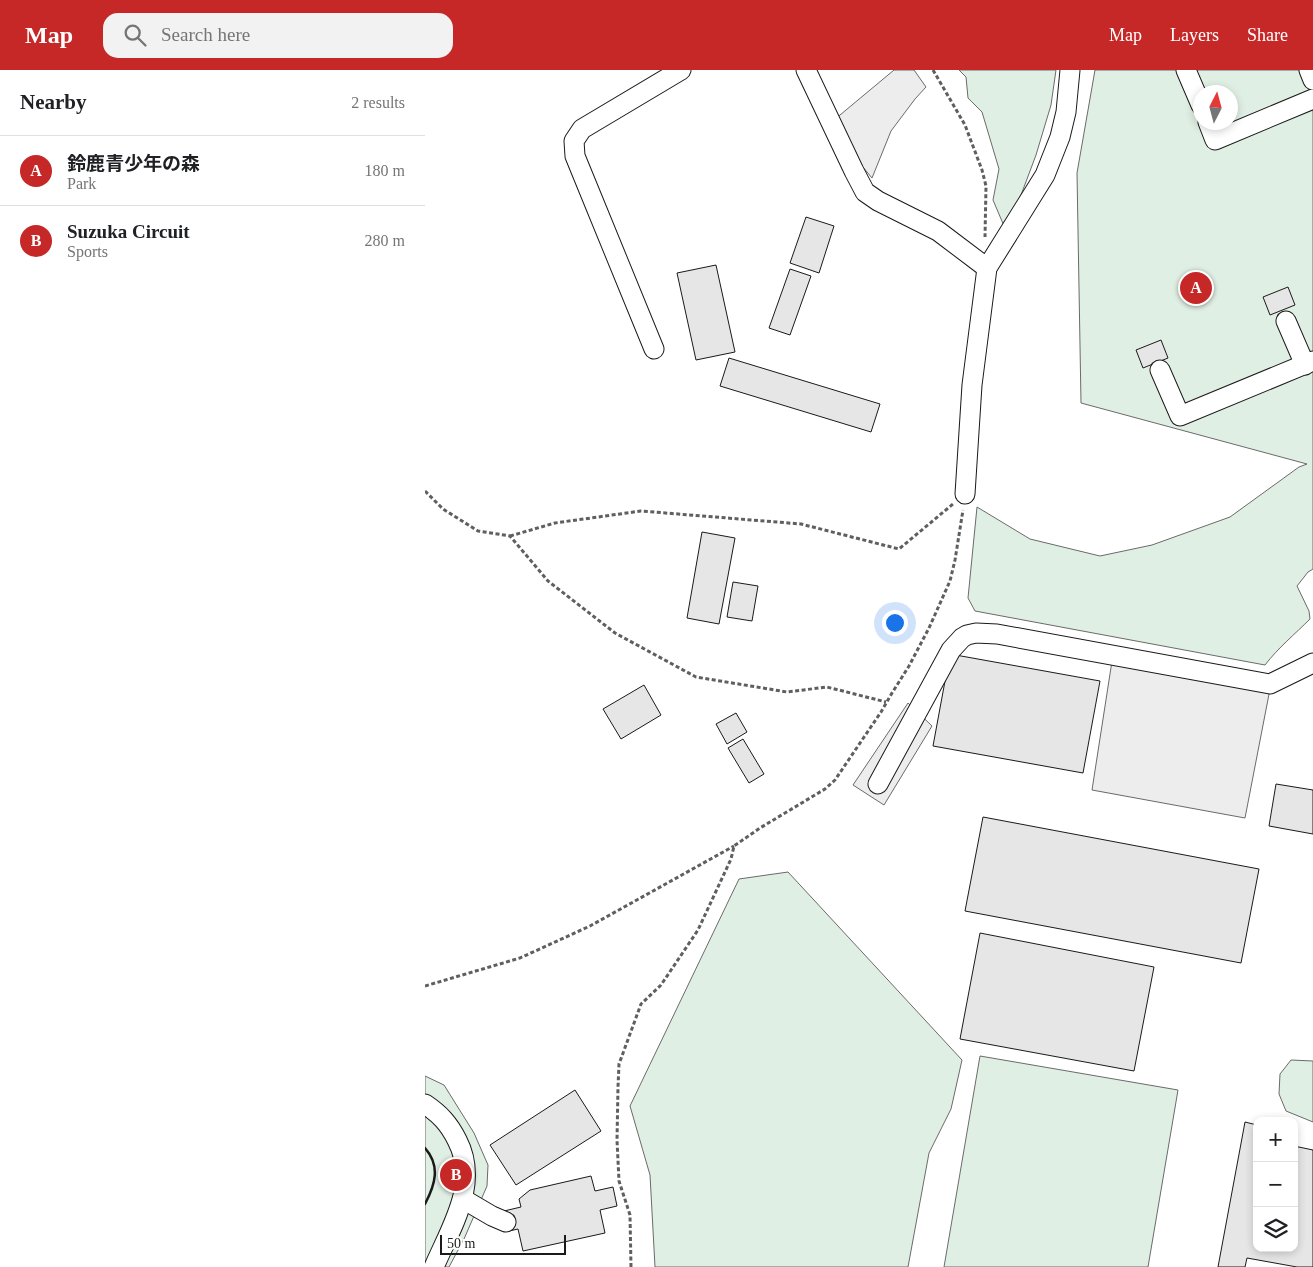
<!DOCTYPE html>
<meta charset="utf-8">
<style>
body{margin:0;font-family:"Times New Roman","Noto Sans JP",serif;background:#f2f2f2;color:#202124}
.controls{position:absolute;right:15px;bottom:15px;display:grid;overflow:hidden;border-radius:10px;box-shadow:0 2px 8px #0003}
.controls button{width:45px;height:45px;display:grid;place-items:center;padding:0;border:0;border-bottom:1px solid #e0e0e0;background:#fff;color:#202124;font:25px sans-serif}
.compass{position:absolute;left:768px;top:15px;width:45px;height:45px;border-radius:50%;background:#fff;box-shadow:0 2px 8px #0003;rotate:6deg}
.scale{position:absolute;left:15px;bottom:12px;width:126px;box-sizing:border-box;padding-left:5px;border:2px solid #1a1a1a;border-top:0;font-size:14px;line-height:18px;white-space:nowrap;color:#1a1a1a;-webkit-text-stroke:4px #fff;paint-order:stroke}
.you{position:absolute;left:469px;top:552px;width:18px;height:18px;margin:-12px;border:4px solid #fff;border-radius:50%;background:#1a73e8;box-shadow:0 0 0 8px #1a73e833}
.badge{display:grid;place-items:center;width:32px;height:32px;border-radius:50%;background:#c62828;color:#fff;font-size:16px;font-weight:700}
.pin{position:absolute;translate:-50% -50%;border:2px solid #fff;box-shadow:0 1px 5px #0006}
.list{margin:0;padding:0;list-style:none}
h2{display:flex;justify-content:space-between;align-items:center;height:65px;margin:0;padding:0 20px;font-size:21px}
h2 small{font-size:16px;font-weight:400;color:#757577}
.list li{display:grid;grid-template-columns:32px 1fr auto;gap:15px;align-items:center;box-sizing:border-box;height:70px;padding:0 20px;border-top:1px solid #e0e0e0}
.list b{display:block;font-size:19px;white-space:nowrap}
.list p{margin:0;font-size:16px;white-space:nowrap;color:#757577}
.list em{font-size:16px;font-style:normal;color:#757577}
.icon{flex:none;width:28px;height:28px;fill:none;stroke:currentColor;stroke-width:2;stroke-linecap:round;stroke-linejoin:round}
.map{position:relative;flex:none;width:888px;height:1197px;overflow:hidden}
header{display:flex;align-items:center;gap:30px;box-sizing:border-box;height:70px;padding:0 25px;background:#c62828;color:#fff}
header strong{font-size:24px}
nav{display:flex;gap:28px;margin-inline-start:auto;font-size:18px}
.search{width:350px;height:45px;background:#f2f2f2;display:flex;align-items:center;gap:12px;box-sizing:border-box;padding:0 18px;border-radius:15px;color:#757577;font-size:19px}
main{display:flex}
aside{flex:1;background:#fff}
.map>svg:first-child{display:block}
.green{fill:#e0efe3;stroke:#6a6a6a;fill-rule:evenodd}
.parking{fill:#ededed;stroke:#6a6a6a}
.building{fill:#e6e6e6;stroke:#1a1a1a}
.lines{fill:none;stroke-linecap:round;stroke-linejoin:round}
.minor-casing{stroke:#1a1a1a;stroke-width:21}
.path{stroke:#5f5f5f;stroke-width:3;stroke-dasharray:4 2.5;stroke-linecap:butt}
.minor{stroke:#fff;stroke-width:19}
.wall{stroke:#1a1a1a;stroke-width:2.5}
</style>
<header>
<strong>Map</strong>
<div class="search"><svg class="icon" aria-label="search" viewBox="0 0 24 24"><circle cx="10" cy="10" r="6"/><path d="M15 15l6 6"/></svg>Search here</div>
<nav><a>Map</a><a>Layers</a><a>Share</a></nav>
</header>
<main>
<aside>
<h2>Nearby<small>2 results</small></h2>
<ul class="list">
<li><span class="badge">A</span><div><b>鈴鹿青少年の森</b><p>Park</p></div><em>180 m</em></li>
<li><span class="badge">B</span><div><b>Suzuka Circuit</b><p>Sports</p></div><em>280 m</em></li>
</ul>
</aside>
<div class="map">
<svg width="888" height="1197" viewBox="0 0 888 1197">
<rect width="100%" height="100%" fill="#fff"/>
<g class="green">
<path d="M 534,0 L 631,0 L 626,35 L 611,85 L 596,125 L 579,156 L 568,130 L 574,99 L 557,42 L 543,28 L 541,7 Z"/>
<path d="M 670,0 L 888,0 L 888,499 L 883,502 L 872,516 L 884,541 L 885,549 C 870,564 853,578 840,595 L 550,541 L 543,528 L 552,437 L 605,469 L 675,486 L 727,475 L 805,447 L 874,397 L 882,394 L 656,333 L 652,103 ZM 776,22 L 806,22 L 806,52 L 776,52 Z"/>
<path d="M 363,802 L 537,990 L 526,1039 L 504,1083 L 483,1197 L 230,1197 L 225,1105 L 205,1036 L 314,809 Z"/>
<path d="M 555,986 L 753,1020 L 723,1197 L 519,1197 Z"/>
<path d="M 866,990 L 888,991 L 888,1052 L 861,1041 L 854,1024 L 855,1004 Z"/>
<path d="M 0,1006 L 19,1015 L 49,1063 L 63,1095 L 62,1116 L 39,1169 L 24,1197 L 0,1197 Z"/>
</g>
<g class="parking">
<path d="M 469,0 L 489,0 L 501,17 L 490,29 L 466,61 L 447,108 L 403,55 Z"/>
<path d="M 687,591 L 845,619 L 820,748 L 667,720 Z"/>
<path d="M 483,633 L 507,656 L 459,735 L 428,715 Z"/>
</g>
<g class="building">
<path d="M 381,147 L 409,156 L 394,203 L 365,193 Z"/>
<path d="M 291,195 L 310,282 L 271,290 L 252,203 Z"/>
<path d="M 365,199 L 386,206 L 365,265 L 344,258 Z"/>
<path d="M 863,217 L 870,235 L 845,245 L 838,227 Z"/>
<path d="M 736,270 L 743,288 L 718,298 L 711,280 Z"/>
<path d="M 304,288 L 455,334 L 446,362 L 295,316 Z"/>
<path d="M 277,462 L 310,468 L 294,554 L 262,548 Z"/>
<path d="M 308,512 L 333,516 L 327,551 L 302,547 Z"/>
<path d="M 525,584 L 675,611 L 658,703 L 508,676 Z"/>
<path d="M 219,615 L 236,645 L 196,669 L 178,639 Z"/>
<path d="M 311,643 L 322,662 L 302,674 L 291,654 Z"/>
<path d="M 318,669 L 339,704 L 324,713 L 303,678 Z"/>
<path d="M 851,714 L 888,720 L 888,764 L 844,756 Z"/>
<path d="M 558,747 L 834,799 L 816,893 L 540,841 Z"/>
<path d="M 555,863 L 729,897 L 709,1001 L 535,969 Z"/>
<path d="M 150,1020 L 176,1061 L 91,1115 L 65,1075 Z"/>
<path d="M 820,1052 L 832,1055 L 832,1178 L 869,1178 L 869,1076 L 888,1080 L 888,1197 L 872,1197 L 822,1188 L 820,1197 L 793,1197 Z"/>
<path d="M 166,1106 L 170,1121 L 188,1117 L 192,1136 L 175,1140 L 180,1163 L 98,1181 L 93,1159 L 84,1161 L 79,1141 L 96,1137 L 94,1129 L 105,1120 Z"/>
</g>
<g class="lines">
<g class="minor-casing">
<g id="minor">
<path d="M 381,0 L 429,101 L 440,122 L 453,131 L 513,161 L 562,198"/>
<path d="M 761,0 L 776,35"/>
<path d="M 884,0 L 888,10"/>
<path d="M 783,52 L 790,70 L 888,29"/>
<path d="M 861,251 L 880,295"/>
<path d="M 229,279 L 150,86 L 149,71 L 157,59 L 256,0"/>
<path d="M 735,300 L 755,346 L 888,291"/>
<path d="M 540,424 L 547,315 L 562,198 L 620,105 L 635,67 L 641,42 L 645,0"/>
<path d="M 453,714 L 526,580 L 537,568 L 542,565 L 551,563 L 572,564 L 845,614 L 888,593"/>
<path d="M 0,1034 C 15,1044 24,1054 32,1070 C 55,1114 26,1157 9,1197"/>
<path d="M 38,1129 L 67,1146 L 81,1152"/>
</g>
</g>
<g class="path">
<path d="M 508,0 L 540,55 L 557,100 L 561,116 L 560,167"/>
<path d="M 0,421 L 18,439 L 53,461 L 85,466 L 123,511 L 190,563 L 271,607 L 362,622 L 402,617 L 461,632"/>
<path d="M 85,466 L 130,453 L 216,441 L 376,454 L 474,479 L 528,434"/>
<path d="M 0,916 L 95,888 L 165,856 L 309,776"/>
<path d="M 206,1197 L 205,1145 L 194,1111 L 192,1070 L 193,1017 L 194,994 L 216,934 L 236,915 L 273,860 L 306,789 L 309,776 L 335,758 L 400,719 L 410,710 L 456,642 L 467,623 L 484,596 L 504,558 L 525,511 L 530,490 L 538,440"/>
</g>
<use href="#minor" class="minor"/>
<path class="wall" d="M 0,1078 C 16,1096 10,1115 0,1134"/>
</g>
</svg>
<div class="controls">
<button>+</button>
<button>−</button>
<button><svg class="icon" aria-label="layers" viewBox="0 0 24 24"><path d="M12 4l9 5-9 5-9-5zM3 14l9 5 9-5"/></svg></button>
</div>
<svg class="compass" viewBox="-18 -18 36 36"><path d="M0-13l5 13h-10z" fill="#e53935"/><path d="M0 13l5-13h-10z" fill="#757577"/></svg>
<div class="scale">50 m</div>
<div class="you"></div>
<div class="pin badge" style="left:771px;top:218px">A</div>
<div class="pin badge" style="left:31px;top:1105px">B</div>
</div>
</main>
